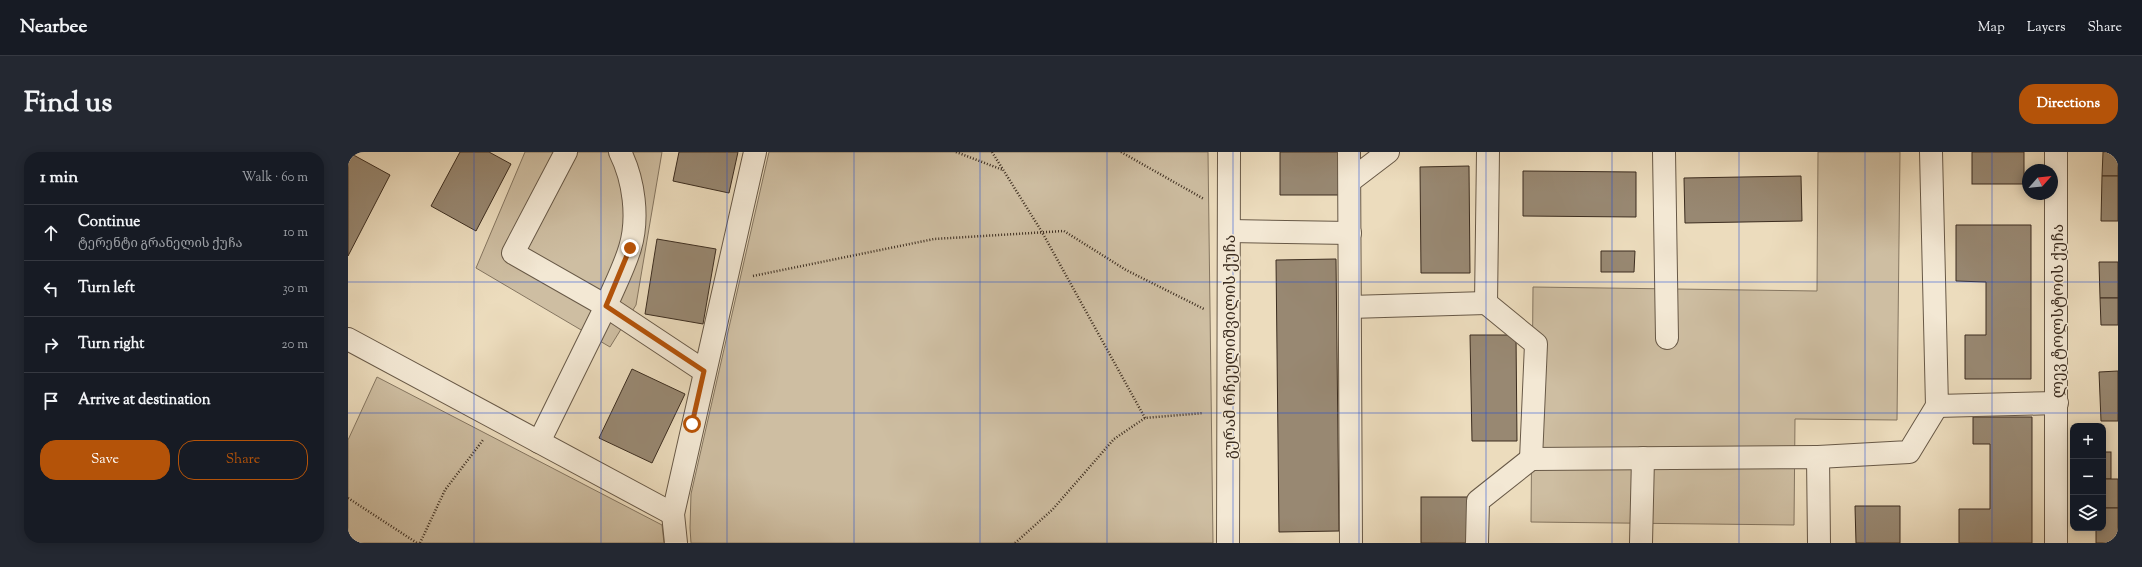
<!DOCTYPE html>
<meta charset="utf-8">
<style>
body{margin:0;font-family:"Sorts Mill Goudy","Noto Serif Georgian",serif;background:#242831;color:#f1f3f6}
.controls{position:absolute;right:12px;bottom:12px;display:grid;overflow:hidden;border-radius:8px;box-shadow:0 2px 10px #0003}
.controls button{width:36px;height:36px;display:grid;place-items:center;padding:0;border:0;border-bottom:1px solid #363941;background:#171b24;color:#f1f3f6;font:20px sans-serif}
.compass{position:absolute;left:1674px;top:12px;width:36px;height:36px;border-radius:50%;background:#171b24;box-shadow:0 2px 10px #0003;rotate:63deg}
.stop{position:absolute;width:12px;height:12px;margin:-9px;border:3px solid #b45309;border-radius:50%;background:#fff}
.stop.end{background:#b45309;border-color:#fff;box-shadow:0 1px 4px #0008}
.list{margin:0;padding:0;list-style:none}
h2{display:flex;justify-content:space-between;align-items:center;height:52px;margin:0;padding:0 16px;font-size:17px}
h2 small{font-size:13px;font-weight:400;color:#9ea1a6}
.list li{display:grid;grid-template-columns:26px 1fr auto;gap:12px;align-items:center;box-sizing:border-box;height:56px;padding:0 16px;border-top:1px solid #363941}
.list b{display:block;font-size:15px;white-space:nowrap}
.list p{margin:0;font-size:13px;white-space:nowrap;color:#9ea1a6}
.list em{font-size:13px;font-style:normal;color:#9ea1a6}
.actions{display:flex;gap:8px;padding:12px 16px}
.actions a{flex:1;padding:9px 0;border:1px solid #b45309;border-radius:16px;text-align:center;font-size:14px;color:#b45309}
.actions .main{background:#b45309;color:#fff}
.icon{flex:none;width:22px;height:22px;fill:none;stroke:currentColor;stroke-width:2;stroke-linecap:round;stroke-linejoin:round}
.map{position:relative;flex:none;width:1770px;height:391px;overflow:hidden;border-radius:16px}
header{display:flex;align-items:center;gap:24px;box-sizing:border-box;height:56px;padding:0 20px;background:#171b24;border-bottom:1px solid #363941}
header strong{font-size:19px}
nav{display:flex;gap:22px;margin-inline-start:auto;font-size:14px}
.intro{display:flex;align-items:center;justify-content:space-between;box-sizing:border-box;height:96px;padding:0 24px}
h1{margin:0;font-size:28px}
.button{padding:10px 18px;border-radius:16px;background:#b45309;color:#fff;font-size:14px;font-weight:700}
main{display:flex;gap:24px;padding:0 24px}
aside{flex:1;background:#171b24;border-radius:16px;box-shadow:0 2px 10px #0003}
.map>svg:first-child{display:block}
.green{fill:#cebea2;stroke:#857661}
.building{fill:#988872;stroke:#3c2d20}
.lines{fill:none;stroke-linecap:round;stroke-linejoin:round}
.minor-casing{stroke:#685947;stroke-width:24}
.path{stroke:#3c2d20;stroke-width:2.5;stroke-dasharray:1 2;stroke-linecap:butt}
.minor{stroke:#f3e8d4;stroke-width:22}
.route{stroke:#b45309;stroke-width:5}
.grid{fill:none;stroke:#1d4ed8;stroke-width:1;stroke-opacity:0.55}
.labels{text-anchor:middle;stroke-width:3;stroke-linejoin:round;paint-order:stroke}
.street-label{font-size:16px;fill:#3c2d20;stroke:#f3e8d4}
</style>
<header>
<strong>Nearbee</strong>
<nav><a>Map</a><a>Layers</a><a>Share</a></nav>
</header>
<div class="intro"><h1>Find us</h1><a class="button">Directions</a></div>
<main>
<aside>
<h2>1 min<small>Walk · 60 m</small></h2>
<ul class="list">
<li><svg class="icon" aria-label="ahead" viewBox="0 0 24 24"><path d="M12 20V5M6 11l6-6 6 6"/></svg><div><b>Continue</b><p>ტერენტი გრანელის ქუჩა</p></div><em>10 m</em></li>
<li><svg class="icon" aria-label="left" viewBox="0 0 24 24"><path d="M17 20v-9H6M10 6l-5 5 5 5"/></svg><div><b>Turn left</b></div><em>30 m</em></li>
<li><svg class="icon" aria-label="right" viewBox="0 0 24 24"><path d="M7 20v-9h11M14 6l5 5-5 5"/></svg><div><b>Turn right</b></div><em>20 m</em></li>
<li><svg class="icon" aria-label="arrive" viewBox="0 0 24 24"><path d="M6 21V4h12l-3 4 3 4H6"/></svg><div><b>Arrive at destination</b></div></li>
</ul>
<div class="actions"><a class="main">Save</a><a>Share</a></div>
</aside>
<div class="map">
<svg width="1770" height="391" viewBox="0 0 1770 391">
<rect width="100%" height="100%" fill="#ecdcbd"/>
<filter id="stains"><feTurbulence type="fractalNoise" baseFrequency=".005" numOctaves="4"/><feColorMatrix values="0 0 0 0 .2 0 0 0 0 .09 0 0 0 0 .02 0 0 0 .5 -.17"/></filter>
<radialGradient id="worn" r=".72"><stop offset=".6" stop-color="#630" stop-opacity="0"/><stop offset="1" stop-color="#630" stop-opacity=".3"/></radialGradient>
<g class="green">
<path d="M 177,0 L 314,0 L 288,153 L 262,195 L 128,116 Z"/>
<path d="M 421,0 L 860,0 L 865,391 L 343,391 L 342,376 L 343,342 Z"/>
<path d="M 1470,0 L 1552,0 L 1549,268 L 1447,267 L 1446,373 L 1183,370 L 1185,135 L 1469,139 Z"/>
<path d="M 29,225 L 314,373 L 316,391 L 0,391 L 0,288 Z"/>
</g>
<g class="building">
<path d="M 0,0 L 42,23 L 0,104 Z"/>
<path d="M 112,0 L 141,0 L 163,12 L 128,79 L 83,54 Z"/>
<path d="M 331,0 L 390,0 L 381,41 L 325,29 Z"/>
<path d="M 932,0 L 993,0 L 994,43 L 932,43 Z"/>
<rect x="1624" y="0" width="52" height="32"/>
<path d="M 1755,0 L 1770,0 L 1770,24 L 1754,24 Z"/>
<path d="M 1121,14 L 1122,121 L 1073,121 L 1072,15 Z"/>
<path d="M 1175,19 L 1288,20 L 1288,65 L 1175,64 Z"/>
<path d="M 1453,24 L 1454,69 L 1337,71 L 1336,26 Z"/>
<path d="M 1754,24 L 1770,24 L 1770,69 L 1753,69 Z"/>
<path d="M 1608,73 L 1683,73 L 1683,227 L 1617,227 L 1617,183 L 1638,183 L 1638,130 L 1608,129 Z"/>
<path d="M 309,87 L 368,97 L 355,172 L 297,162 Z"/>
<path d="M 1253,99 L 1287,99 L 1286,120 L 1253,120 Z"/>
<path d="M 988,107 L 991,379 L 931,380 L 928,108 Z"/>
<path d="M 1751,110 L 1770,110 L 1770,146 L 1752,146 Z"/>
<path d="M 1752,146 L 1770,146 L 1770,173 L 1753,173 Z"/>
<path d="M 1122,183 L 1168,183 L 1169,289 L 1124,289 Z"/>
<path d="M 284,217 L 337,242 L 304,311 L 251,286 Z"/>
<path d="M 1770,219 L 1770,269 L 1753,269 L 1751,220 Z"/>
<path d="M 1625,265 L 1684,265 L 1684,391 L 1611,391 L 1611,357 L 1642,357 L 1642,292 L 1625,292 Z"/>
<rect x="1755" y="300" width="8" height="27"/>
<rect x="1755" y="327" width="15" height="29"/>
<rect x="1073" y="345" width="50" height="46"/>
<path d="M 1507,354 L 1552,354 L 1552,391 L 1508,391 Z"/>
<path d="M 1755,356 L 1770,356 L 1770,391 L 1748,391 L 1748,377 L 1734,377 L 1755,376 Z"/>
</g>
<g class="lines">
<g class="minor-casing">
<g id="minor">
<path d="M 272,0 C 286,28 291,66 282,96 C 276,116 266,135 258,154 L 356,219"/>
<path d="M 1001,0 L 1003,391"/>
<path d="M 1140,0 L 1138,151 L 1188,192 L 1183,307"/>
<path d="M 1316,0 L 1319,186"/>
<path d="M 1583,0 L 1589,254 L 1709,251"/>
<path d="M 1002,29 L 1040,0"/>
<path d="M 882,79 L 1002,81"/>
<path d="M 1002,155 L 1138,151"/>
<path d="M 0,187 L 325,362"/>
<path d="M 191,290 L 258,154 L 165,101 L 218,0"/>
<path d="M 1470,305 L 1561,300 L 1589,254"/>
<path d="M 328,391 L 325,362 L 407,0"/>
<path d="M 880,391 L 881,0"/>
<path d="M 1129,391 L 1130,349 L 1183,307 L 1470,305 L 1471,391"/>
<path d="M 1293,391 L 1295,306"/>
<path d="M 1708,391 L 1708,0"/>
</g>
</g>
<g class="path">
<path d="M 608,0 L 655,18"/>
<path d="M 644,0 L 694,80 L 797,266"/>
<path d="M 773,0 L 856,47"/>
<path d="M 405,124 L 586,87 L 716,79 L 778,118 L 856,157"/>
<path d="M 0,346 L 69,391"/>
<path d="M 0,389 L 0,391"/>
<path d="M 72,391 L 97,338 L 135,288"/>
<path d="M 667,391 L 705,357 L 766,287 L 797,266 L 855,261"/>
</g>
<use href="#minor" class="minor"/>
</g>
<g class="lines">
<path class="route" d="M 282,96 L 258,154 L 356,219 L 344,272"/>
</g>
<path class="grid" d="M 126,0 L 126,391M 253,0 L 253,391M 379,0 L 379,391M 506,0 L 506,391M 632,0 L 632,391M 759,0 L 759,391M 885,0 L 885,391M 1011,0 L 1011,391M 1138,0 L 1138,391M 1264,0 L 1264,391M 1391,0 L 1391,391M 1517,0 L 1517,391M 1644,0 L 1644,391M 0,130 L 1770,130M 0,261 L 1770,261"/>
<g class="labels">
<g class="street-label">
<text transform="translate(1709 159) rotate(-90)" y="6">ლევ ტოლსტოის ქუჩა</text>
<text transform="translate(881 195) rotate(-90)" y="6">გურამ რჩეულიშვილის ქუჩა</text>
</g>
</g>
<rect width="100%" height="100%" filter="url(#stains)"/>
<rect width="100%" height="100%" fill="url(#worn)"/>
</svg>
<div class="controls">
<button>+</button>
<button>−</button>
<button><svg class="icon" aria-label="layers" viewBox="0 0 24 24"><path d="M12 4l9 5-9 5-9-5zM3 14l9 5 9-5"/></svg></button>
</div>
<svg class="compass" viewBox="-18 -18 36 36"><path d="M0-13l5 13h-10z" fill="#e53935"/><path d="M0 13l5-13h-10z" fill="#9ea1a6"/></svg>
<div class="stop" style="left:344px;top:272px"></div>
<div class="stop end" style="left:282px;top:96px"></div>
</div>
</main>
